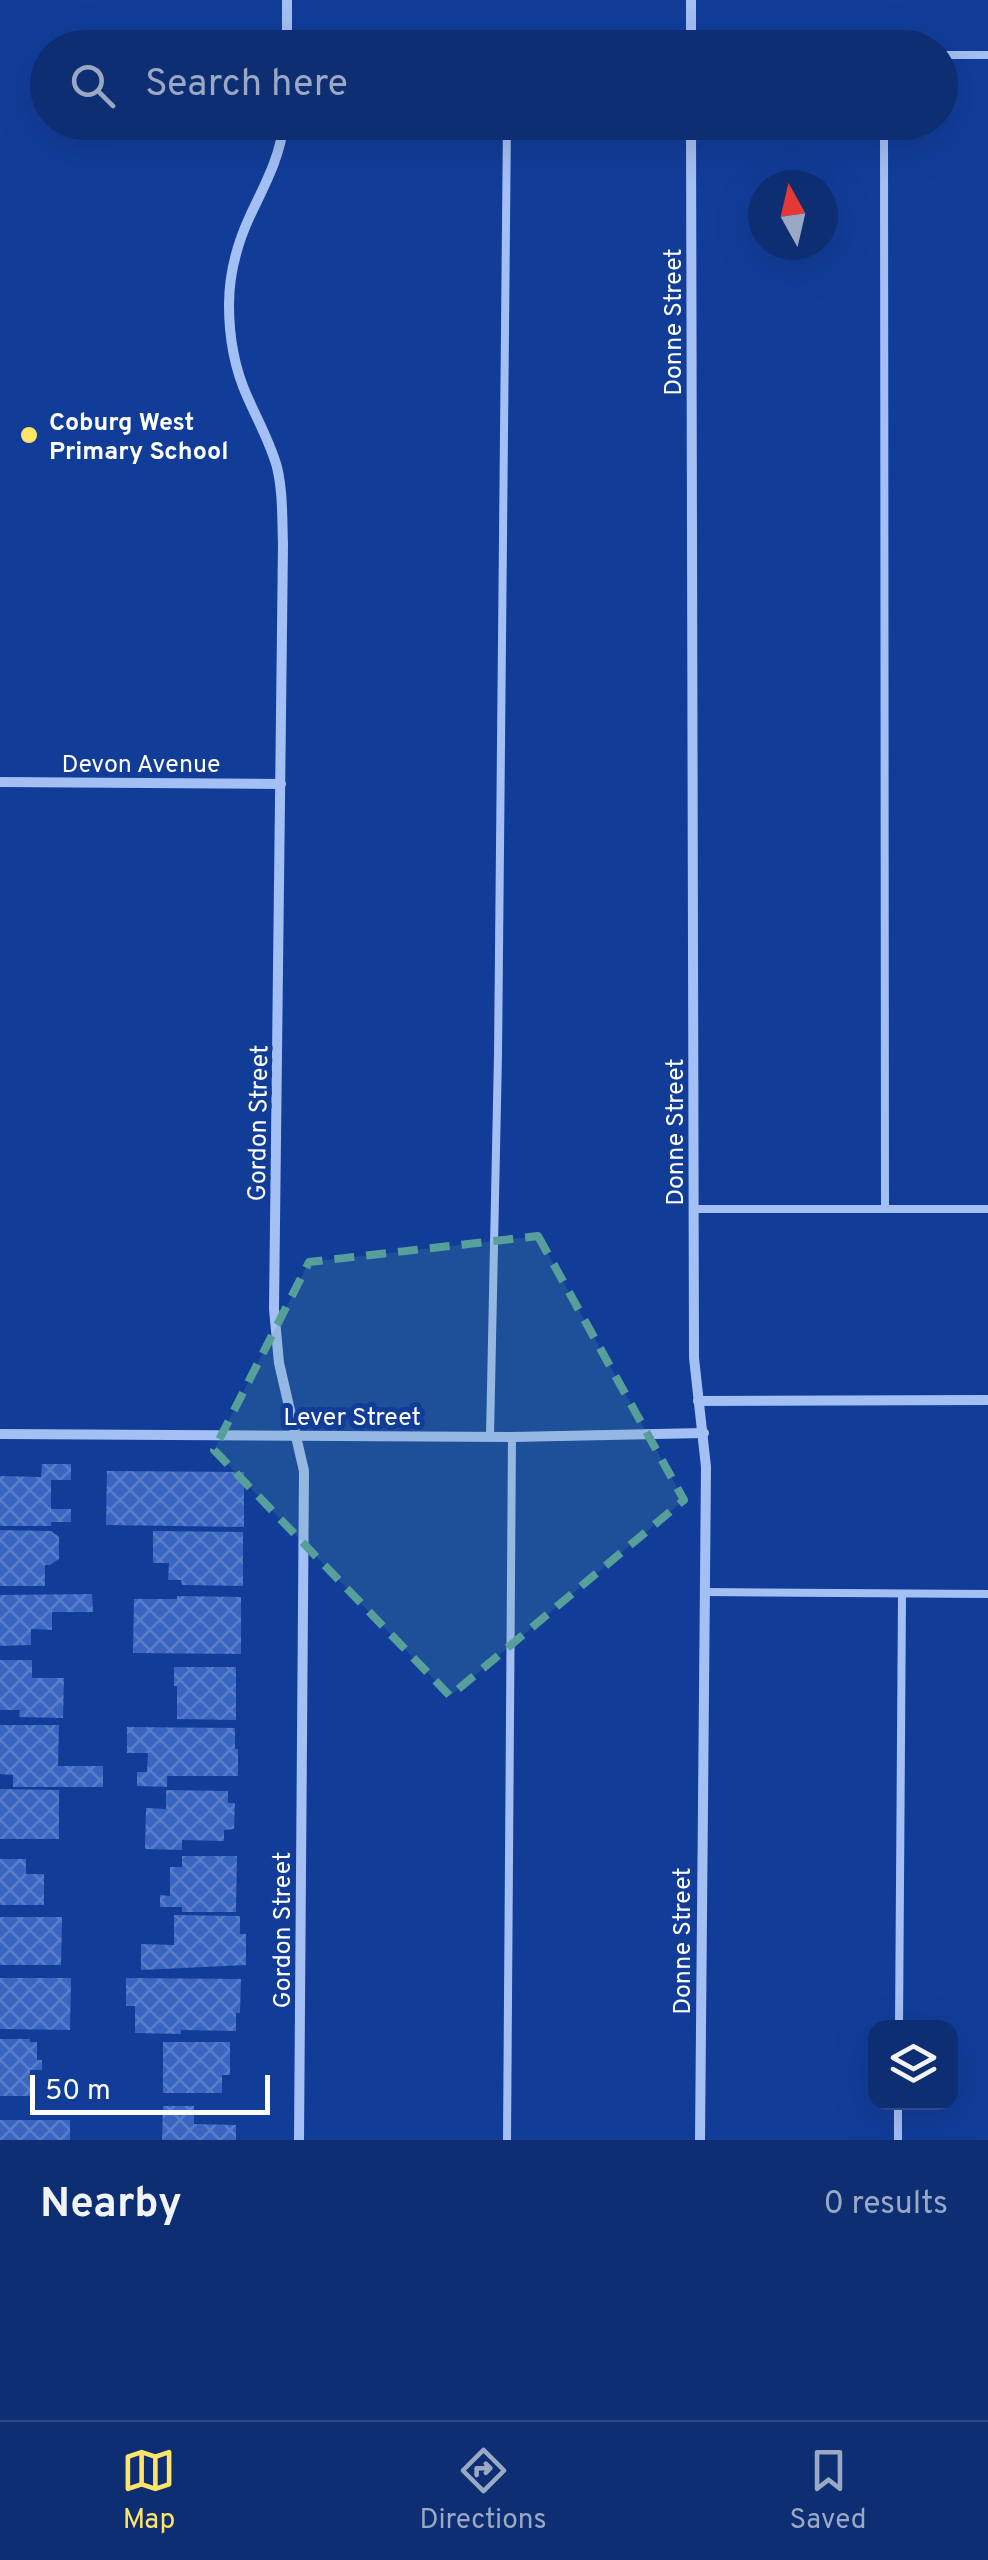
<!DOCTYPE html>
<style>
body{margin:0;font-family:Overpass,sans-serif;background:#1b3a7b;color:#f1f3f6}
.controls{position:absolute;right:30px;bottom:30px;display:grid;overflow:hidden;border-radius:20px;box-shadow:0 10px 40px #0002}
.controls button{width:90px;height:90px;display:grid;place-items:center;padding:0;border:0;border-bottom:2px solid #2d4a85;background:#0d2e73;color:#f1f3f6;font:50px sans-serif}
.compass{position:absolute;left:748px;top:170px;width:90px;height:90px;border-radius:50%;background:#0d2e73;box-shadow:0 10px 40px #0002;rotate:352deg}
.scale{position:absolute;left:30px;bottom:25px;width:240px;box-sizing:border-box;padding-left:10px;border:5px solid #fff;border-top:0;font-size:28px;line-height:35px;white-space:nowrap;color:#fff;-webkit-text-stroke:8px #113d99;paint-order:stroke}
.list{margin:0;padding:0;list-style:none}
h2{display:flex;justify-content:space-between;align-items:center;height:130px;margin:0;padding:0 40px;font-size:42px}
h2 small{font-size:32px;font-weight:400;color:#9aa8c4}
.icon{flex:none;width:55px;height:55px;fill:none;stroke:currentColor;stroke-width:2;stroke-linecap:round;stroke-linejoin:round}
.map{position:relative;flex:none;width:988px;height:2140px;overflow:hidden}
.search{position:absolute;background:#0d2e73;box-shadow:0 10px 40px #0002;left:30px;right:30px;top:30px;height:110px;display:flex;align-items:center;gap:25px;box-sizing:border-box;padding:0 35px;border-radius:55px;color:#9aa8c4;font-size:38px}
.sheet{height:280px;background:#0d2e73}
nav{display:flex;justify-content:space-around;align-items:center;box-sizing:border-box;height:140px;border-top:2px solid #2d4a85;background:#0d2e73;font-size:28px;color:#9aa8c4}
nav a{display:grid;justify-items:center;gap:5px}
nav .on{color:#ffe567}
.map>svg:first-child{display:block}
.building{fill:url(#building-cross-hatch)}
.lines{fill:none;stroke-linecap:round;stroke-linejoin:round}
.lane{stroke:#a4bff4;stroke-width:8}
.street{stroke:#a4bff4;stroke-width:10}
.marked{fill:#579f9a;fill-opacity:0.2;stroke:#579f9a;stroke-width:8;stroke-dasharray:20 12;stroke-linejoin:round}
.poi-dot{fill:#ffe567;stroke:#113d99;stroke-width:4}
.labels{text-anchor:middle;stroke-width:10;stroke-linejoin:round;paint-order:stroke}
.street-label{font-size:25px;fill:#fff;stroke:#113d99}
.poi-label{font-size:25px;font-weight:bold;fill:#fff;stroke:#113d99;text-anchor:start}
</style>
<div class="map">
<svg width="988" height="2140" viewBox="0 0 988 2140">
<defs>
<pattern id="building-cross-hatch" width="8" height="8" patternUnits="userSpaceOnUse" patternTransform="scale(2.5)"><rect width="8" height="8" fill="#3a66c1"/><path d="M0 0l8 8M0 8l8-8" fill="none" stroke="#587dca"/></pattern>
</defs>
<rect width="100%" height="100%" fill="#113d99"/>
<g class="building">
<path d="M 42,1464 L 71,1464 L 71,1480 L 51,1480 L 51,1509 L 71,1509 L 71,1522 L 51,1522 L 51,1526 L 0,1526 L 0,1476 L 41,1477 Z"/>
<path d="M 107,1471 L 244,1472 L 244,1527 L 106,1525 Z"/>
<path d="M 0,1530 L 51,1531 L 59,1537 L 59,1559 L 50,1565 L 45,1565 L 45,1586 L 0,1586 Z"/>
<path d="M 153,1531 L 243,1532 L 243,1586 L 182,1585 L 181,1580 L 168,1580 L 169,1563 L 153,1563 Z"/>
<path d="M 92,1594 L 93,1612 L 52,1612 L 52,1630 L 31,1629 L 31,1645 L 0,1646 L 0,1595 Z"/>
<path d="M 177,1596 L 241,1597 L 241,1654 L 133,1653 L 134,1599 L 177,1599 Z"/>
<path d="M 0,1660 L 32,1660 L 32,1678 L 64,1678 L 63,1718 L 19,1717 L 20,1710 L 0,1710 Z"/>
<path d="M 174,1667 L 236,1667 L 236,1720 L 177,1719 L 177,1686 L 174,1686 Z"/>
<path d="M 0,1725 L 59,1725 L 58,1766 L 103,1766 L 103,1787 L 13,1787 L 13,1775 L 0,1774 Z"/>
<path d="M 127,1727 L 235,1728 L 235,1749 L 238,1749 L 238,1776 L 167,1776 L 167,1787 L 137,1786 L 137,1772 L 147,1772 L 148,1753 L 127,1753 Z"/>
<path d="M 0,1789 L 59,1790 L 59,1839 L 0,1839 Z"/>
<path d="M 166,1790 L 228,1791 L 228,1803 L 235,1803 L 234,1829 L 224,1830 L 224,1841 L 182,1840 L 182,1850 L 145,1849 L 146,1808 L 166,1809 Z"/>
<path d="M 182,1856 L 237,1856 L 236,1912 L 182,1912 L 182,1907 L 160,1907 L 160,1895 L 170,1896 L 170,1867 L 182,1867 Z"/>
<path d="M 0,1859 L 26,1859 L 26,1874 L 44,1874 L 44,1905 L 0,1905 Z"/>
<path d="M 174,1915 L 240,1916 L 240,1934 L 246,1934 L 246,1965 L 141,1970 L 141,1944 L 174,1945 Z"/>
<path d="M 0,1917 L 62,1917 L 61,1965 L 0,1965 Z"/>
<path d="M 0,1978 L 71,1978 L 70,2030 L 0,2029 Z"/>
<path d="M 126,1978 L 241,1979 L 240,2013 L 236,2013 L 236,2031 L 181,2030 L 181,2034 L 135,2033 L 135,2006 L 126,2006 Z"/>
<path d="M 0,2039 L 30,2039 L 30,2042 L 37,2042 L 37,2060 L 42,2060 L 42,2070 L 30,2070 L 30,2096 L 0,2096 Z"/>
<path d="M 163,2042 L 230,2042 L 230,2075 L 222,2075 L 222,2093 L 163,2093 Z"/>
<path d="M 163,2106 L 194,2106 L 194,2124 L 236,2125 L 236,2140 L 162,2140 Z"/>
<rect x="0" y="2120" width="70" height="20"/>
</g>
<g class="lines">
<g class="lane">
<path d="M 940,55 L 988,55"/>
<path d="M 884,122 L 885,1209"/>
<path d="M 694,1209 L 988,1209"/>
<path d="M 490,1436 L 498,1055 L 507,122"/>
<path d="M 704,1592 L 988,1594"/>
<path d="M 899,2028 L 902,1595"/>
<path d="M 507,2140 L 512,1437"/>
<path d="M 898,2140 L 898,2102"/>
</g>
<g class="street">
<path d="M 691,0 L 691,48"/>
<path d="M 287,48 L 287,0"/>
<path d="M 284,122 C 280,158 265,184 250,216 C 237,244 229,275 229,305 C 229,337 234,367 247,396 C 257,419 270,442 277,467 C 283,492 282,518 283,544 L 274,1309 L 279,1363 L 304,1471 L 299,2140"/>
<path d="M 691,122 L 694,1358 L 706,1467 L 700,2140"/>
<path d="M 0,782 L 281,784"/>
<path d="M 698,1401 L 988,1400"/>
<path d="M 0,1434 L 512,1437 L 704,1433"/>
</g>
</g>
<path class="marked" d="M 538,1236 L 684,1500 L 450,1696 L 214,1450 L 309,1262 Z"/>
<circle class="poi-dot" cx="29" cy="435" r="10"/>
<g class="labels">
<g class="street-label">
<text transform="translate(672 322) rotate(-90)" y="9">Donne Street</text>
<text x="141" y="772">Devon Avenue</text>
<text transform="translate(257 1123) rotate(-89)" y="9">Gordon Street</text>
<text transform="translate(674 1132) rotate(-90)" y="9">Donne Street</text>
<text x="352" y="1425">Lever Street</text>
<text transform="translate(281 1930) rotate(-90)" y="9">Gordon Street</text>
<text transform="translate(681 1941) rotate(-90)" y="9">Donne Street</text>
</g>
<g class="poi-label">
<text x="49" y="430">Coburg West<tspan x="49" dy="29">Primary School</tspan></text>
</g>
</g>
</svg>
<div class="controls">
<button><svg class="icon" aria-label="layers" viewBox="0 0 24 24"><path d="M12 4l9 5-9 5-9-5zM3 14l9 5 9-5"/></svg></button>
</div>
<svg class="compass" viewBox="-18 -18 36 36"><path d="M0-13l5 13h-10z" fill="#e53935"/><path d="M0 13l5-13h-10z" fill="#9aa8c4"/></svg>
<div class="scale">50 m</div>
<div class="search"><svg class="icon" aria-label="search" viewBox="0 0 24 24"><circle cx="10" cy="10" r="6"/><path d="M15 15l6 6"/></svg>Search here</div>
</div>
<section class="sheet">
<h2>Nearby<small>0 results</small></h2>
<ul class="list">
</ul>
</section>
<nav>
<a class="on"><svg class="icon" aria-label="map" viewBox="0 0 24 24"><path d="M3 6l6-2 6 2 6-2v14l-6 2-6-2-6 2zM9 4v14M15 6v14"/></svg>Map</a>
<a><svg class="icon" aria-label="directions" viewBox="0 0 24 24"><path d="M12 3l9 9-9 9-9-9zM9 14v-3h6M13 9l2 2-2 2"/></svg>Directions</a>
<a><svg class="icon" aria-label="saved" viewBox="0 0 24 24"><path d="M7 4h10v16l-5-4-5 4z"/></svg>Saved</a>
</nav>
